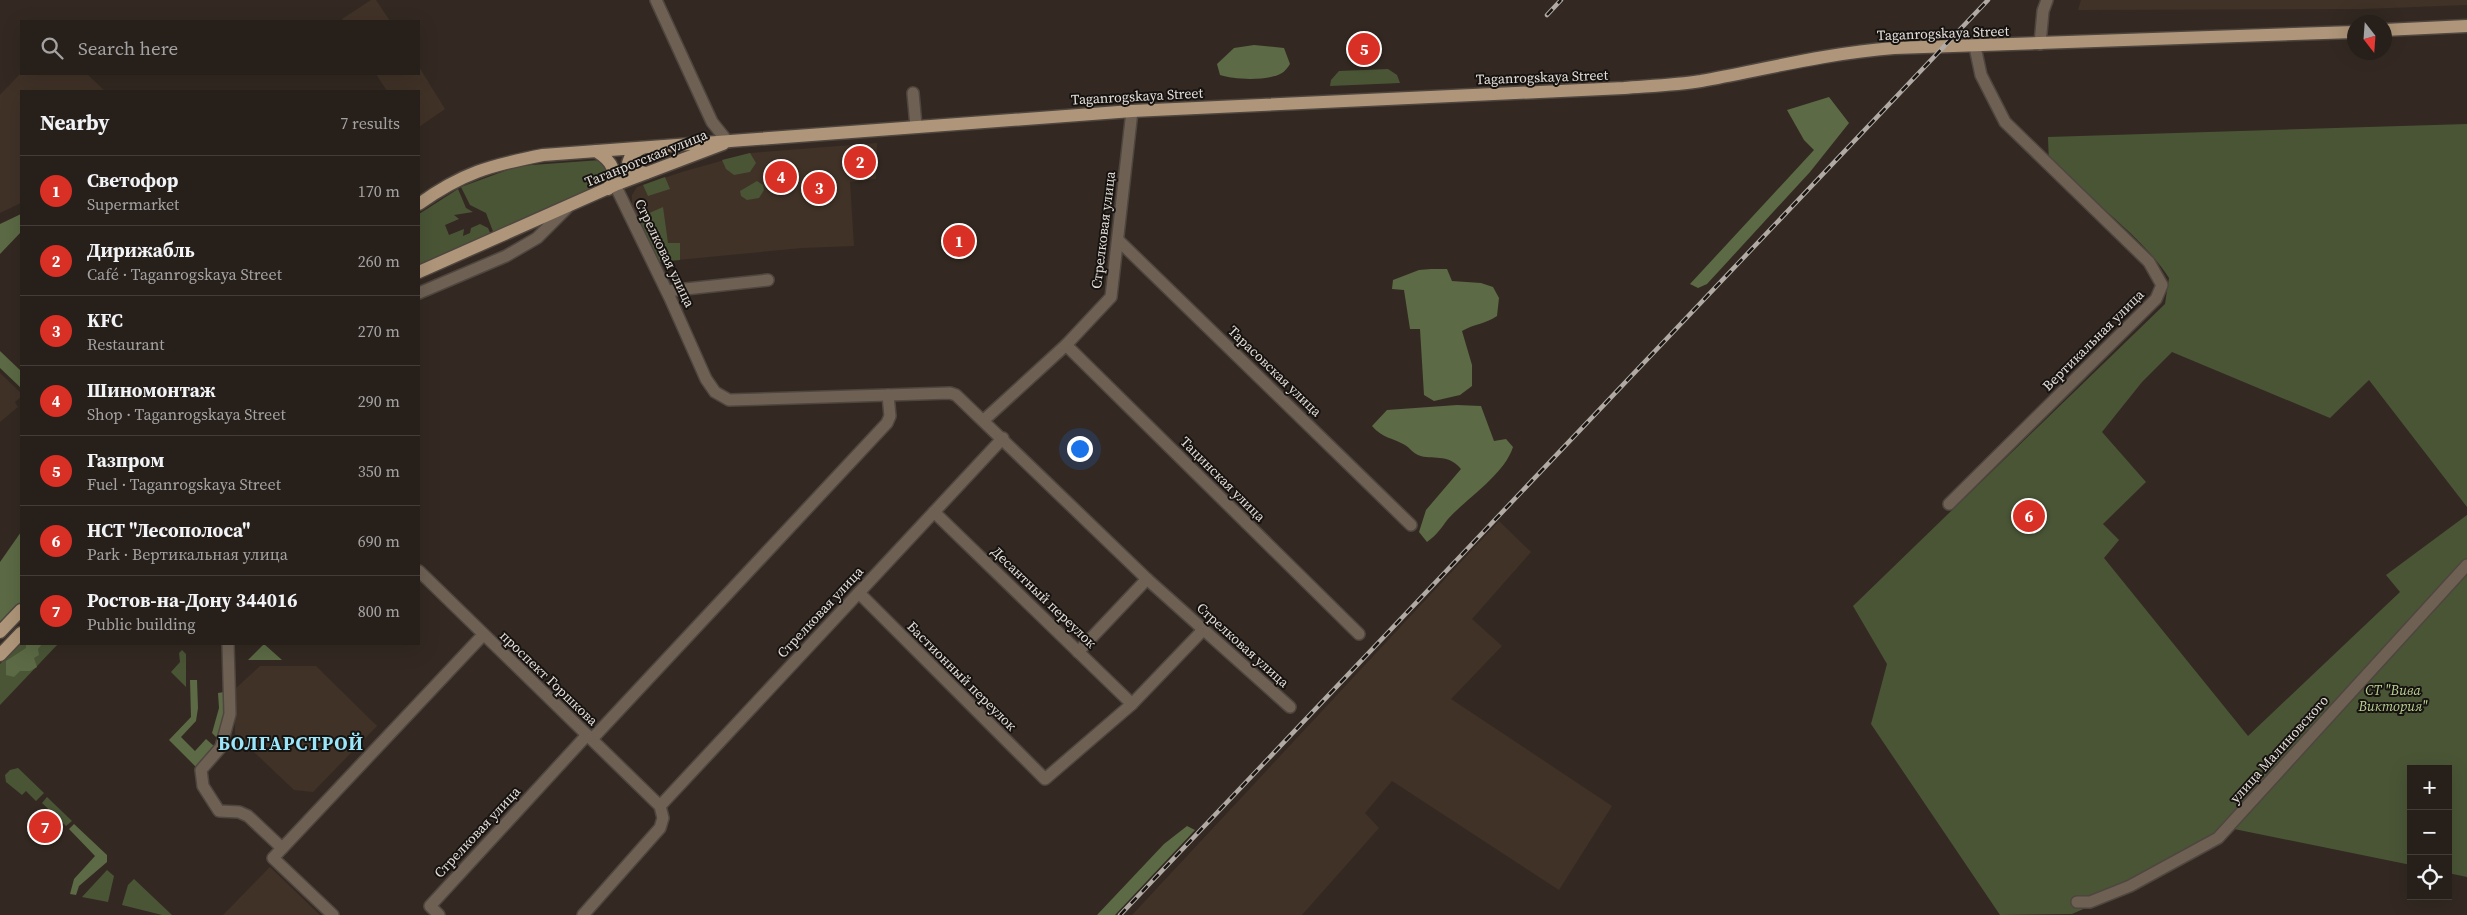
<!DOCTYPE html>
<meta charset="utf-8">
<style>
body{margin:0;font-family:"Source Serif 4",serif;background:#322c27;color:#f1f3f6}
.controls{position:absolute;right:15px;bottom:15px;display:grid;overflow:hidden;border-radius:0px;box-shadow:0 5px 20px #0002}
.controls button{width:45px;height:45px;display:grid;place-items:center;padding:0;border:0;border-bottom:1px solid #423d39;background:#261f1a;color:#f1f3f6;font:25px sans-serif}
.compass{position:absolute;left:2347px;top:15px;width:45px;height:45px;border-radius:50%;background:#261f1a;box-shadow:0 5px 20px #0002;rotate:163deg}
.you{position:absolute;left:1079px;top:448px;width:18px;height:18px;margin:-12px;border:4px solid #fff;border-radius:50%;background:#1a73e8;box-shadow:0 0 0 8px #1a73e833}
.badge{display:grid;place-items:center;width:32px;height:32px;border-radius:50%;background:#d93025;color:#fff;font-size:16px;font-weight:700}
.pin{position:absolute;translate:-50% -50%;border:2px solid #fff;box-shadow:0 1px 5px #0006}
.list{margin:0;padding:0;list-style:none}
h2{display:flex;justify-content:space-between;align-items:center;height:65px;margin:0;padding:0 20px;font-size:21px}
h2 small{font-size:16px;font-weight:400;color:#a4a2a2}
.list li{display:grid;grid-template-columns:32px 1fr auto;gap:15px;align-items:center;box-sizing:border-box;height:70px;padding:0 20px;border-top:1px solid #423d39}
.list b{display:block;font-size:19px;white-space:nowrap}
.list p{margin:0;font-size:16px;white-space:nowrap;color:#a4a2a2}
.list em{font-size:16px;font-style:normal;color:#a4a2a2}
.icon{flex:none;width:28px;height:28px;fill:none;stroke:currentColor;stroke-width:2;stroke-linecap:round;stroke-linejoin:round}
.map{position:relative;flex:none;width:2467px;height:915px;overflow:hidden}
.search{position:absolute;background:#261f1a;box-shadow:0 5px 20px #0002;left:20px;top:20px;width:400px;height:55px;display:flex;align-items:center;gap:12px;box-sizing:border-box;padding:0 18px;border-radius:0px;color:#a4a2a2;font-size:19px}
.panel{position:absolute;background:#261f1a;box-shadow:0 5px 20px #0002;left:20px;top:90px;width:400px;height:555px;border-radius:0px}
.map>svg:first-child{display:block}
.built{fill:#403227}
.green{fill:#4a5536}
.forest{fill:#5c6a45}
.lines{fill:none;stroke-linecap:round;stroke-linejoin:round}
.minor-casing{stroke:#4f463f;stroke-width:14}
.major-casing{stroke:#4f463f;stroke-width:15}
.minor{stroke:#6e6154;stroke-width:11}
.major{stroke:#af967a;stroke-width:12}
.rail-casing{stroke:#b1aaa4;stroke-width:4.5}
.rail{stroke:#171310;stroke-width:2.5;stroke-dasharray:8;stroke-linecap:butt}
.labels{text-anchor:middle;stroke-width:4;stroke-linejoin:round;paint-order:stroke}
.street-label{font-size:14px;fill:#e5dfda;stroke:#171310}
.park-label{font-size:14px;font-style:italic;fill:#b8d091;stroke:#171310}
.district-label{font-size:19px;font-weight:bold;letter-spacing:1px;fill:#9ae6fb;stroke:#171310}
</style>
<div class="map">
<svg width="2467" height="915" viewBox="0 0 2467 915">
<rect width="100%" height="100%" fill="#332922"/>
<g class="built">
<path d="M 371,0 L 376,0 L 390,21 L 343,21 L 342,19 Z"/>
<path d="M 2081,0 L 2467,0 L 2467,5 L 2364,9 L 2078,10 Z"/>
<path d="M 419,67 L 445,109 L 419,127 L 419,91 L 387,91 L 376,74 L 419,74 Z"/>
<path d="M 21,73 L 87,74 L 105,91 L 21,91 L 21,203 L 0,213 L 0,95 Z"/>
<path d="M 877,143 L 876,179 L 850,182 L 854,246 L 802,248 L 657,262 L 632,205 L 632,195 L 637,187 L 685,171 L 750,153 Z"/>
<path d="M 0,373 L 21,393 L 21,397 L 15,402 L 18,407 L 0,422 Z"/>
<path d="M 1499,521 L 1531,552 L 1472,619 L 1502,646 L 1451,699 L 1612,806 L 1559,890 L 1392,781 L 1365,813 L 1379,828 L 1302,915 L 1132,915 Z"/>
<path d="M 260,666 L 316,666 L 377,726 L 313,792 L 294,790 L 235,734 L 235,689 Z"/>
<path d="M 270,867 L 320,915 L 223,915 Z"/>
</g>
<g class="green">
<path d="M 1388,69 L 1397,75 L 1400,83 L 1330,86 L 1331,80 L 1339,71 Z"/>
<path d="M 2467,124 L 2467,507 L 2369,380 L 2330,418 L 2172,352 L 2142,382 L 2102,432 L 2146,482 L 2103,524 L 2119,540 L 2104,558 L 2248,736 L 2400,592 L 2386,575 L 2467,515 L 2467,877 L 2448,873 L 2448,769 L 2411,769 L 2411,865 L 2234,829 L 2215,843 L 2131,888 L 2072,914 L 2000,915 L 1871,724 L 1887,664 L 1853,606 L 2165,304 L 2169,278 C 2143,237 2086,195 2049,164 L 2048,137 Z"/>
<path d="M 750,153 L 756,163 L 750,172 L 734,175 L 726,169 L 722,160 Z"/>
<path d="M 601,160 L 607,163 L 610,182 L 494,234 L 486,213 L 470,205 L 461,187 L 518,166 Z"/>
<path d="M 665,177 L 670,189 L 648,196 L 643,185 Z"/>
<path d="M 757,181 L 763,185 L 764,190 L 759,198 L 747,200 L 741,196 L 740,191 Z"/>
<path d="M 458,189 L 466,208 L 473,212 L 454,215 L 459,219 L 445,225 L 449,235 L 464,229 L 463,236 L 470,233 L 471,228 L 480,224 L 488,228 L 491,235 L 419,266 L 419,214 Z"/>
<path d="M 663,207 L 668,243 L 680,243 L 680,260 L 657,262 L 638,218 Z"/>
<path d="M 21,642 L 58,644 L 0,705 L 0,664 Z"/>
<path d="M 182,650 L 186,654 L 186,687 L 171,672 L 180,662 L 179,653 Z"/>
<path d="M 18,768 L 44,793 L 36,801 L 26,791 L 22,795 L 6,782 L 5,775 L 10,770 Z"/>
<path d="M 47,797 L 72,821 L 66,826 L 42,803 Z"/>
<path d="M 107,870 L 114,876 L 108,902 L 82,897 Z"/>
<path d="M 134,879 L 172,915 L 162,915 L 122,905 L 128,885 Z"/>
</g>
<g class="forest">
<path d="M 1254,45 L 1284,48 L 1290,64 C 1288,67 1285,71 1282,73 C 1269,81 1234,80 1220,75 L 1217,64 L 1234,48 Z"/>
<path d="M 1829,97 L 1849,123 L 1810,172 L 1707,284 L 1698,288 L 1690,284 L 1814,150 L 1804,140 L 1787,110 Z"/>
<path d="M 21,214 L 21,232 L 0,254 L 0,224 Z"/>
<path d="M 1431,269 L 1447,269 L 1452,281 L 1481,283 L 1493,287 L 1499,298 L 1497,316 C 1485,324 1474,324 1462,331 L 1472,365 L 1472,386 L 1460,395 L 1434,401 L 1424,395 L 1420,329 L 1410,329 L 1404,290 L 1392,289 L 1393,280 L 1419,270 Z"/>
<path d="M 0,351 L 21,371 L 21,388 L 0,368 Z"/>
<path d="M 1457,405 L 1481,406 L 1494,441 L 1506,439 L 1513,447 C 1504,475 1467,498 1448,519 C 1441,528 1437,535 1427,542 L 1419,532 L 1426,510 L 1461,469 C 1447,452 1433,461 1418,455 C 1413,453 1410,448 1405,445 C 1393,438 1382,438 1372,426 L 1387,410 Z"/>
<path d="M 21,532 L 21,603 L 0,635 L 0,562 Z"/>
<path d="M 26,644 L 42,644 L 38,649 L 39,655 L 34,658 L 37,667 L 30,671 L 20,671 L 14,677 L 6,675 L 6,661 L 26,648 Z"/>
<path d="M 264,644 L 282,660 L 248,660 Z"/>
<path d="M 190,680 L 197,680 L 198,708 L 196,721 L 181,737 L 195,751 L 206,739 L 215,747 L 196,767 L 169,740 L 191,717 Z"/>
<path d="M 224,692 L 225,713 L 219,740 L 212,733 L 219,708 L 218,693 Z"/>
<path d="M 74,824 L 107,855 L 107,862 L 79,886 L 76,895 L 70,894 L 74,879 L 95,856 L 69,829 Z"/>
<path d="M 1187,826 L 1195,830 L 1115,915 L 1097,915 L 1164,844 Z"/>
</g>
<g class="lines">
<g class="minor-casing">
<g id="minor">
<path d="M 656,0 L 712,122 L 728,142"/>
<path d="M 2040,44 L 2043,11 L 2047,0"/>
<path d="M 913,93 L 916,126"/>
<path d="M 615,185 L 670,298 L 706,379 L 715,392 L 729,400 L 950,393 L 956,395 L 1147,579 L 1290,707"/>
<path d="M 1118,240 L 1411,525"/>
<path d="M 667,291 L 768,280"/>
<path d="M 419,293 L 506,256 L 537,238 L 567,208"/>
<path d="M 1066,345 L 1359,634"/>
<path d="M 984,420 L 1066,345 L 1111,297 L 1132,111"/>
<path d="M 1949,504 L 2156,299 L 2162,285 L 2149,262 L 2005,122 L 1981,75 L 1975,47"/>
<path d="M 934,512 L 1132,704"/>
<path d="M 419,571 L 660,806 L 663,818 L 660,828 L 583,915"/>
<path d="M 859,593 L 1045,779 L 1132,704 L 1203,630"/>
<path d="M 228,644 L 230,714 L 221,747 L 201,770 L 203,786 L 219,811 L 239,812 L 248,816 L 282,848"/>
<path d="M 1078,652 L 1147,579"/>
<path d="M 592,739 L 887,423 L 890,416 L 888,395"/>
<path d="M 660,806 L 1003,438"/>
<path d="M 2077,902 L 2090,902 L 2130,886 L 2218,838 L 2467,565"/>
<path d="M 333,915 L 273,858 L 483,635"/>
<path d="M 439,915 L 430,906 L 587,735"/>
</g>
</g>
<g class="major-casing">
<g id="major">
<path d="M 2384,30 L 2467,26"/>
<path d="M 642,148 L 631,155 L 628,163 L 633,170 L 646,173"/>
<path d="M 596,151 C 613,162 618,171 608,189"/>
<path d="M 419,204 C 462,173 491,165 543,155 L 1132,111 L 1624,88 C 1649,86 1676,85 1701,81 C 1766,69 1828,53 1894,48 L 2354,32"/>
<path d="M 419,272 L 615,185 L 723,144"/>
<path d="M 0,632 L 21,610"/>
<path d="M 0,655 L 21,633"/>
</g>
</g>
<use href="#minor" class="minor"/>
<use href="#major" class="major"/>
<g class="rail-casing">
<g id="rail">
<path d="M 1547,15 L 1561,0"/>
<path d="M 1120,915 L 1988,0"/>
</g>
</g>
<use href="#rail" class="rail"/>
</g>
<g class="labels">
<g class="street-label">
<text transform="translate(1943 33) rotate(-2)" y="5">Taganrogskaya Street</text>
<text transform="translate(1542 77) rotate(-2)" y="5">Taganrogskaya Street</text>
<text transform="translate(1137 96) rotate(-3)" y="5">Taganrogskaya Street</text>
<text transform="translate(646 158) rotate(-22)" y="5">Таганрогская улица</text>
<text transform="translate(1103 230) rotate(-83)" y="5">Стрелковая улица</text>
<text transform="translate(665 253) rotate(64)" y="5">Стрелковая улица</text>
<text transform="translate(2093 340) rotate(-45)" y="5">Вертикальная улица</text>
<text transform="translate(1275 371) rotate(44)" y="5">Тарасовская улица</text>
<text transform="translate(1223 479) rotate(45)" y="5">Тацинская улица</text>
<text transform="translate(1044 597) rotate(44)" y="5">Десантный переулок</text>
<text transform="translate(820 612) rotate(-47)" y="5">Стрелковая улица</text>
<text transform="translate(1243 645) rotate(42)" y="5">Стрелковая улица</text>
<text transform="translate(962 676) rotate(45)" y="5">Бастионный переулок</text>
<text transform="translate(549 678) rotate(44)" y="5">проспект Горшкова</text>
<text transform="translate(2279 749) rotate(-48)" y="5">улица Малиновского</text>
<text transform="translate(477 832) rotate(-47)" y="5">Стрелковая улица</text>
</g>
<g class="park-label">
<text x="2393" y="695">СТ "Вива<tspan x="2393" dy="16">Виктория"</tspan></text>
</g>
<g class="district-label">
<text x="291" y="750">БОЛГАРСТРОЙ</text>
</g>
</g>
</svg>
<div class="controls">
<button>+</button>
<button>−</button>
<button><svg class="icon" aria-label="locate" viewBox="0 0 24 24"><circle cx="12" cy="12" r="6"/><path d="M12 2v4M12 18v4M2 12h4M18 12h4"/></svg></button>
</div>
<svg class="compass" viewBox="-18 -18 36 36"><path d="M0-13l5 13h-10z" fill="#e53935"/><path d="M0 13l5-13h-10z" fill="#a4a2a2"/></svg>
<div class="you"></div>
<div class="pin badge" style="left:959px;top:241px">1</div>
<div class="pin badge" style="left:860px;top:162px">2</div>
<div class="pin badge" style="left:819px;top:188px">3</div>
<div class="pin badge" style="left:781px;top:177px">4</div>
<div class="pin badge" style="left:1364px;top:49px">5</div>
<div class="pin badge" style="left:2029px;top:516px">6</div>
<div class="pin badge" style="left:45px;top:827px">7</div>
<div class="search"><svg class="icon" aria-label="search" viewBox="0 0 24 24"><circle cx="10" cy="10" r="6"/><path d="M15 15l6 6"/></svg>Search here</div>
<section class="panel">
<h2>Nearby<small>7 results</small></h2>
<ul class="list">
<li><span class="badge">1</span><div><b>Светофор</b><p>Supermarket</p></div><em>170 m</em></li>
<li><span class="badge">2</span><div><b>Дирижабль</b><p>Café · Taganrogskaya Street</p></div><em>260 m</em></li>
<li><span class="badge">3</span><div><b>KFC</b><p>Restaurant</p></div><em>270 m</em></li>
<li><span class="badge">4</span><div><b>Шиномонтаж</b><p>Shop · Taganrogskaya Street</p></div><em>290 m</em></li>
<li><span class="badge">5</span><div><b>Газпром</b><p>Fuel · Taganrogskaya Street</p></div><em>350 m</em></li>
<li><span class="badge">6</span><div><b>НСТ &quot;Лесополоса&quot;</b><p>Park · Вертикальная улица</p></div><em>690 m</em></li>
<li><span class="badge">7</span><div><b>Ростов-на-Дону 344016</b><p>Public building</p></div><em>800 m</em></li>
</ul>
</section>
</div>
